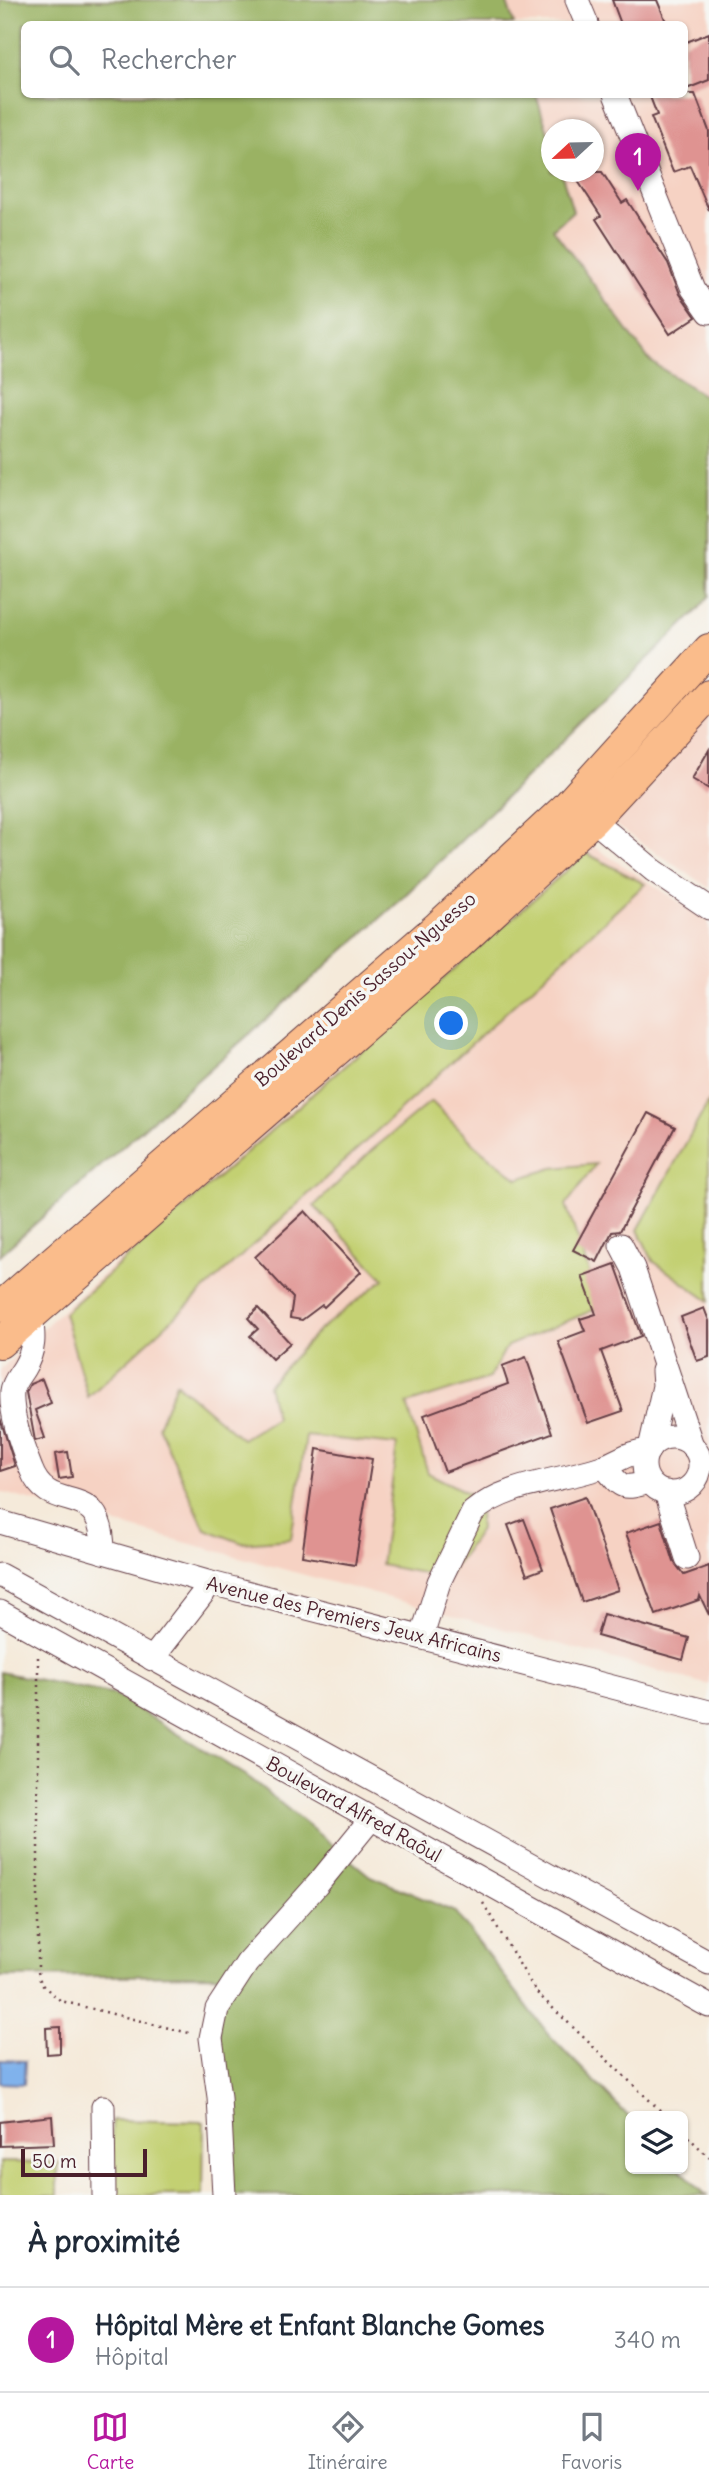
<!DOCTYPE html>
<html lang="fr">
<meta charset="utf-8">
<style>
body{margin:0;font-family:Delius,sans-serif;background:#f2f2f3;color:#1f2937}
.controls{position:absolute;right:21px;bottom:21px;display:grid;overflow:hidden;border-radius:10px;box-shadow:0 2px 5px #0004}
.controls button{width:63px;height:63px;display:grid;place-items:center;padding:0;border:0;border-bottom:2px solid #e0e1e3;background:#fff;color:#1f2937;font:35px sans-serif}
.compass{position:absolute;left:541px;top:119px;width:63px;height:63px;border-radius:50%;background:#fff;box-shadow:0 2px 5px #0004;rotate:248deg}
.scale{position:absolute;left:21px;bottom:18px;width:126px;box-sizing:border-box;padding-left:7px;border:4px solid #4a1f2b;border-top:0;font-size:19px;line-height:24px;white-space:nowrap;color:#4a1f2b;-webkit-text-stroke:5px #f6f6f2;paint-order:stroke}
.you{position:absolute;left:452px;top:1024px;width:24px;height:24px;margin:-18px;border:5px solid #fff;border-radius:50%;background:#1a73e8;box-shadow:0 0 0 10px #1a73e833}
.badge{display:grid;place-items:center;width:46px;height:46px;border-radius:50%;background:#b5179e;color:#fff;font-size:23px;font-weight:700}
.pin{position:absolute;translate:-50% -58px;filter:drop-shadow(0 2px 4px #0008)}
.pin::after{content:'';position:absolute;top:37px;width:24px;height:21px;background:inherit;clip-path:polygon(0 0,100% 0,50% 100%)}
.list{margin:0;padding:0;list-style:none}
h2{display:flex;justify-content:space-between;align-items:center;height:91px;margin:0;padding:0 28px;font-size:30px}
h2 small{font-size:23px;font-weight:400;color:#747a83}
.list li{display:grid;grid-template-columns:46px 1fr auto;gap:21px;align-items:center;box-sizing:border-box;height:105px;padding:0 28px;border-top:2px solid #e0e1e3}
.list b{display:block;font-size:26px;white-space:nowrap}
.list p{margin:0;font-size:23px;white-space:nowrap;color:#747a83}
.list em{font-size:23px;font-style:normal;color:#747a83}
.icon{flex:none;width:38px;height:38px;fill:none;stroke:currentColor;stroke-width:2;stroke-linecap:round;stroke-linejoin:round}
.map{position:relative;flex:none;width:709px;height:2195px;overflow:hidden}
.search{position:absolute;background:#fff;box-shadow:0 2px 5px #0004;left:21px;right:21px;top:21px;height:77px;display:flex;align-items:center;gap:18px;box-sizing:border-box;padding:0 24px;border-radius:10px;color:#747a83;font-size:26px}
.sheet{height:196px;background:#fff}
nav{display:flex;justify-content:space-around;align-items:center;box-sizing:border-box;height:98px;border-top:2px solid #e0e1e3;background:#fff;font-size:19px;color:#747a83}
nav a{display:grid;justify-items:center;gap:4px}
nav .on{color:#b5179e}
.map>svg:first-child{display:block}
.built{fill:#f6d2c3}
.green{fill:#c3d072;stroke:#86784e;stroke-width:2}
.forest{fill:#9ab264;stroke:#726848;stroke-width:2}
.water{fill:#80b2ec;stroke:#65688c;stroke-width:2}
.building{fill:#df9391}
.lines{fill:none;stroke-linecap:round;stroke-linejoin:round}
.minor-casing{stroke:#643d45;stroke-width:25}
.major-casing{stroke:#643d45;stroke-width:32}
.path{stroke:#643d45;stroke-width:2.5;stroke-dasharray:2 5;stroke-linecap:butt}
.minor{stroke:#fff;stroke-width:23}
.major{stroke:#fabc8b;stroke-width:30}
.labels{text-anchor:middle;stroke-width:7;stroke-linejoin:round;paint-order:stroke}
.street-label{font-size:19px;fill:#4a1f2b;stroke:#f6f6f2}
</style>
<div class="map">
<svg width="709" height="2195" viewBox="0 0 709 2195">
<rect width="100%" height="100%" fill="#f6f6f2"/>
<filter id="ink" filterUnits="userSpaceOnUse"><feTurbulence type="fractalNoise" baseFrequency=".0143" numOctaves="2"/><feDisplacementMap in="SourceGraphic" scale="14" xChannelSelector="R" yChannelSelector="G"/><feConvolveMatrix kernelMatrix="1 2 1 2 8 2 1 2 1" color-interpolation-filters="sRGB"/></filter>
<filter id="wash" filterUnits="userSpaceOnUse"><feTurbulence type="fractalNoise" baseFrequency=".00686" numOctaves="4" result="noise"/><feDisplacementMap in="SourceGraphic" scale="28" xChannelSelector="R" yChannelSelector="G"/><feGaussianBlur stdDeviation="1.57" result="paint"/><feColorMatrix in="noise" values="0 0 0 0 0 0 0 0 0 0 0 0 0 0 0 0 0 1.4 0 .05"/><feComposite in="paint" operator="in"/></filter>
<g filter="url(#wash)">
<rect width="100%" height="100%" fill="#f5eada"/>
<g class="built">
<path d="M 506,0 L 709,0 L 709,399 L 650,361 L 553,229 L 573,211 L 561,172 L 594,172 L 594,130 L 552,130 L 551,142 L 536,95 L 684,94 L 684,24 L 514,24 Z"/>
<path d="M 709,705 L 709,888 L 614,824 Z"/>
<path d="M 591,845 L 709,921 L 709,1685 L 0,1492 L 0,1370 L 58,1314 Z"/>
</g>
<g class="green">
<path d="M 586,853 L 645,884 L 88,1397 L 64,1313 Z"/>
<path d="M 431,1101 L 478,1148 L 518,1179 L 553,1168 L 596,1164 L 566,1205 L 601,1307 L 507,1346 L 489,1378 L 407,1404 L 428,1473 L 478,1498 L 480,1530 L 447,1578 L 381,1565 L 397,1445 L 306,1436 L 291,1539 L 242,1543 L 205,1529 L 158,1426 L 176,1383 L 242,1439 L 276,1418 L 268,1385 L 317,1332 L 384,1279 L 314,1206 L 371,1151 Z"/>
<path d="M 709,1101 L 709,1301 L 653,1261 L 638,1230 Z"/>
<path d="M 112,2120 L 204,2122 L 203,2195 L 111,2195 Z"/>
<path d="M 0,2162 L 58,2163 L 58,2195 L 0,2195 Z"/>
</g>
<g class="forest">
<path d="M 0,0 L 506,0 L 514,24 L 24,24 L 24,94 L 536,95 L 551,142 L 552,172 L 561,172 L 573,211 L 553,229 L 650,361 L 709,399 L 709,596 L 698,610 L 394,906 L 0,1255 Z"/>
<path d="M 0,1672 L 115,1695 L 251,1779 L 370,1876 L 455,1912 L 550,2036 L 630,2118 L 630,2169 L 680,2169 L 706,2195 L 225,2195 L 217,1975 L 0,1977 Z"/>
</g>
<path class="water" d="M 0,2060 L 25,2061 L 24,2084 L 0,2083 Z"/>
<g id="blocks">
<g class="building">
<path d="M 612,0 L 657,0 L 667,24 L 621,24 Z"/>
<path d="M 709,33 L 709,80 L 684,90 L 684,43 Z"/>
<path d="M 649,94 L 695,94 L 709,131 L 709,210 L 690,166 L 673,172 L 651,117 L 657,115 Z"/>
<path d="M 572,172 L 602,172 L 622,203 L 627,200 L 668,263 L 680,294 L 696,317 L 670,334 L 596,219 L 601,216 Z"/>
<path d="M 709,750 L 709,789 L 692,779 Z"/>
<path d="M 648,1113 L 675,1127 L 620,1231 L 612,1232 L 597,1262 L 573,1250 Z"/>
<path d="M 305,1211 L 361,1272 L 324,1307 L 322,1305 L 302,1320 L 290,1318 L 293,1298 L 255,1257 Z"/>
<path d="M 615,1264 L 641,1336 L 601,1351 L 623,1411 L 588,1423 L 558,1341 L 585,1331 L 580,1319 L 596,1314 L 582,1276 Z"/>
<path d="M 258,1308 L 290,1343 L 272,1359 L 250,1336 L 258,1329 L 248,1318 Z"/>
<path d="M 704,1308 L 709,1321 L 709,1357 L 697,1361 L 681,1317 Z"/>
<path d="M 526,1357 L 552,1433 L 445,1472 L 424,1415 L 508,1384 L 502,1366 Z"/>
<path d="M 42,1379 L 51,1403 L 35,1410 L 45,1438 L 35,1441 L 26,1392 L 30,1384 Z"/>
<path d="M 0,1418 L 15,1466 L 0,1471 Z"/>
<path d="M 317,1449 L 372,1459 L 355,1565 L 302,1556 Z"/>
<path d="M 68,1452 L 72,1477 L 59,1479 L 55,1454 Z"/>
<path d="M 585,1497 L 618,1590 L 582,1602 L 550,1509 Z"/>
<path d="M 524,1519 L 543,1569 L 527,1575 L 508,1525 Z"/>
<path d="M 661,1521 L 674,1562 L 684,1575 L 709,1566 L 709,1615 L 700,1596 L 699,1600 L 656,1615 L 626,1533 Z"/>
<path d="M 603,1614 L 689,1638 L 683,1660 L 597,1636 Z"/>
<path d="M 60,2027 L 60,2053 L 47,2054 L 46,2028 Z"/>
<path d="M 52,2116 L 54,2144 L 0,2146 L 0,2122 Z"/>
</g>
</g>
</g>
<g filter="url(#ink)">
<use href="#blocks" fill-opacity="0" stroke="#643d45" stroke-width="2"/>
<g class="lines">
<g class="minor-casing">
<g id="minor">
<path d="M 577,0 L 587,24"/>
<path d="M 615,94 L 693,289 L 709,312"/>
<path d="M 593,820 L 653,870 L 709,908"/>
<path d="M 621,1245 L 633,1268 L 692,1446"/>
<path d="M 31,1316 C 34,1336 35,1350 24,1368 C 20,1375 13,1382 12,1391 C 10,1415 22,1447 31,1469 C 50,1520 103,1475 103,1552"/>
<circle cx="672" cy="1465" r="28"/>
<path d="M 650,1448 L 664,1386 L 663,1371"/>
<path d="M 604,1466 C 622,1488 621,1490 649,1482"/>
<path d="M 666,1492 L 687,1558"/>
<path d="M 0,1522 L 211,1583 L 709,1712"/>
<path d="M 0,1575 L 709,1963"/>
<path d="M 0,1612 L 709,2006"/>
<path d="M 422,1636 L 439,1582 L 473,1512 C 506,1483 561,1481 602,1467 C 617,1462 631,1450 648,1451"/>
<path d="M 152,1659 L 211,1583"/>
<path d="M 103,2107 L 104,2195"/>
<path d="M 224,2195 L 219,2097 L 211,2038 L 217,2009 L 247,1963 L 317,1885 L 370,1820"/>
</g>
</g>
<g class="major-casing">
<g id="major">
<path d="M 0,1307 L 438,926 L 565,808 L 709,649"/>
<path d="M 0,1343 L 455,948 L 593,820 L 709,695"/>
</g>
</g>
<g class="path">
<path d="M 38,1657 L 38,1972 L 41,1984 L 61,2001 L 193,2034"/>
<path d="M 483,1903 L 536,1992 L 666,2116"/>
<path d="M 683,2132 L 709,2157"/>
</g>
<use href="#minor" class="minor"/>
<use href="#major" class="major"/>
</g>
</g>
<g class="labels">
<g class="street-label">
<text transform="translate(365 989) rotate(-41)" y="7">Boulevard Denis Sassou-Nguesso</text>
<text transform="translate(354 1619) rotate(14)" y="7">Avenue des Premiers Jeux Africains</text>
<text transform="translate(354 1809) rotate(29)" y="7">Boulevard Alfred Raôul</text>
</g>
</g>
</svg>
<div class="controls">
<button><svg class="icon" aria-label="layers" viewBox="0 0 24 24"><path d="M12 4l9 5-9 5-9-5zM3 14l9 5 9-5"/></svg></button>
</div>
<svg class="compass" viewBox="-18 -18 36 36"><path d="M0-13l5 13h-10z" fill="#e53935"/><path d="M0 13l5-13h-10z" fill="#747a83"/></svg>
<div class="scale">50 m</div>
<div class="you"></div>
<div class="pin badge" style="left:638px;top:191px">1</div>
<div class="search"><svg class="icon" aria-label="search" viewBox="0 0 24 24"><circle cx="10" cy="10" r="6"/><path d="M15 15l6 6"/></svg>Rechercher</div>
</div>
<section class="sheet">
<h2>À proximité<small></small></h2>
<ul class="list">
<li><span class="badge">1</span><div><b>Hôpital Mère et Enfant Blanche Gomes</b><p>Hôpital</p></div><em>340 m</em></li>
</ul>
</section>
<nav>
<a class="on"><svg class="icon" aria-label="map" viewBox="0 0 24 24"><path d="M3 6l6-2 6 2 6-2v14l-6 2-6-2-6 2zM9 4v14M15 6v14"/></svg>Carte</a>
<a><svg class="icon" aria-label="directions" viewBox="0 0 24 24"><path d="M12 3l9 9-9 9-9-9zM9 14v-3h6M13 9l2 2-2 2"/></svg>Itinéraire</a>
<a><svg class="icon" aria-label="saved" viewBox="0 0 24 24"><path d="M7 4h10v16l-5-4-5 4z"/></svg>Favoris</a>
</nav>
